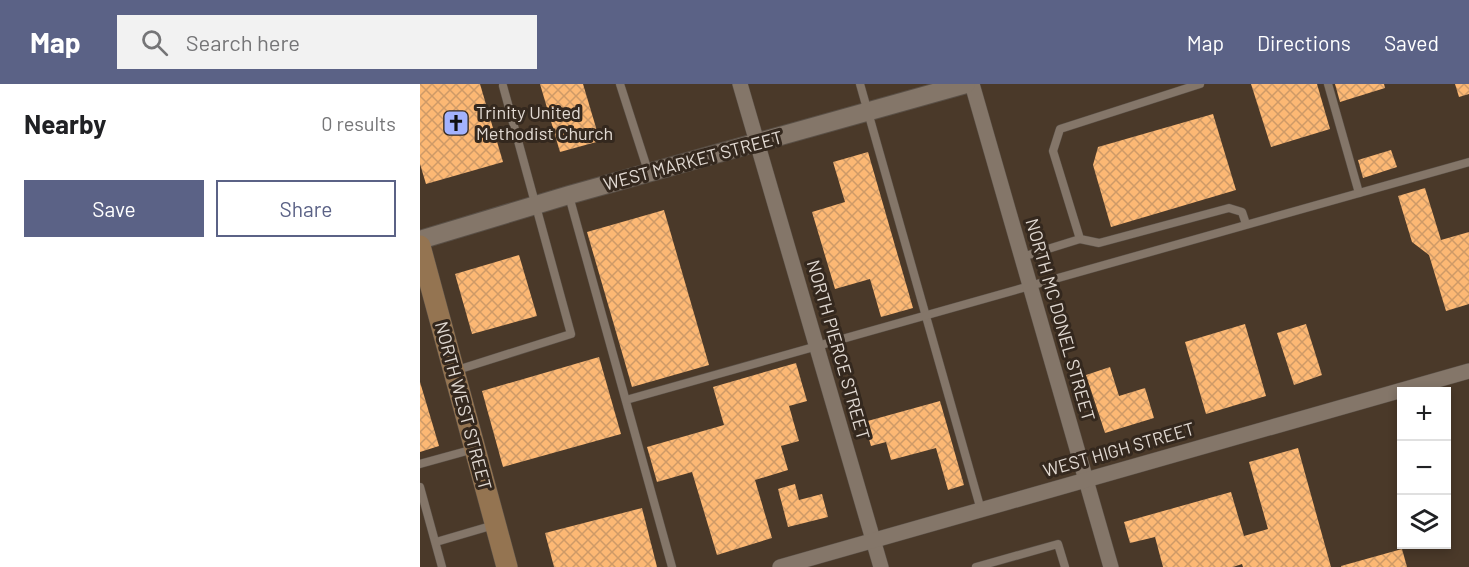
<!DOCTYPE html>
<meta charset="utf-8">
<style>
body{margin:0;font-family:Barlow,sans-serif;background:#f2f2f2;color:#202124}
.controls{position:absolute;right:18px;bottom:18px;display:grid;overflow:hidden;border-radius:0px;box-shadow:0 3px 9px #0003}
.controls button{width:54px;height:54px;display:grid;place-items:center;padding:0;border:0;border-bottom:2px solid #e0e0e0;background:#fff;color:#202124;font:30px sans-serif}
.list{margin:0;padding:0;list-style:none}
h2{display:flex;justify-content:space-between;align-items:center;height:78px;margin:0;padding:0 24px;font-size:26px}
h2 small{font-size:20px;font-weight:400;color:#757577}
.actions{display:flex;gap:12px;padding:18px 24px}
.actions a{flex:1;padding:14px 0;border:2px solid #5b6286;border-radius:0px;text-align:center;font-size:21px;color:#5b6286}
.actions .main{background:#5b6286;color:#fff}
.icon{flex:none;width:33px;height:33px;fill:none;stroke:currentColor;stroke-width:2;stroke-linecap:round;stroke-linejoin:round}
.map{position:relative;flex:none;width:1049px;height:483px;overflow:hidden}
header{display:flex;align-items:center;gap:36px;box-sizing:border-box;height:84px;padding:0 30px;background:#5b6286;color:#fff}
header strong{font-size:28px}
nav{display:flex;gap:33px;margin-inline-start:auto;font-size:21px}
.search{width:420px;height:54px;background:#f2f2f2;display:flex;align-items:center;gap:15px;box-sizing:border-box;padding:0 21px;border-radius:0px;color:#757577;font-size:22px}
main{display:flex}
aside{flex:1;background:#fff}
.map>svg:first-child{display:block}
.built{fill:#4a3929;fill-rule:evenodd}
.building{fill:url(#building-cross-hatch)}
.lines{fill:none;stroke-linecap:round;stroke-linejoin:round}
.service-casing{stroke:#5a5047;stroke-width:9}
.minor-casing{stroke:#5a5047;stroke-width:16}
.tertiary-casing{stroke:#5a5047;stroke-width:20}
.secondary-casing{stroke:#5a5047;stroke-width:22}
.service{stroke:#847669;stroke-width:8}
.minor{stroke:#847669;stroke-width:15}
.tertiary{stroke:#847669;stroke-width:18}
.secondary{stroke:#947451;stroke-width:21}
.labels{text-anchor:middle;stroke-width:6;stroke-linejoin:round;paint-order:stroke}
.poi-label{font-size:18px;fill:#e2dad3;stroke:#34281e;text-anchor:start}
.street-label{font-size:18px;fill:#e2dad3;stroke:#34281e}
</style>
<header>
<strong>Map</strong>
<div class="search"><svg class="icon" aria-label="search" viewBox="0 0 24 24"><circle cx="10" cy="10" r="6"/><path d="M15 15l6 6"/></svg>Search here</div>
<nav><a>Map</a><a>Directions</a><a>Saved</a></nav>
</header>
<main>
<aside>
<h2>Nearby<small>0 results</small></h2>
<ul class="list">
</ul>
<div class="actions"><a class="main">Save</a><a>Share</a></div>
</aside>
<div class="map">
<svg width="1049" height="483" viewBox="0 0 1049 483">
<defs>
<pattern id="building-cross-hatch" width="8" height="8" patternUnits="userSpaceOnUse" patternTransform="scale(1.5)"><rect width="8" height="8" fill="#fcb874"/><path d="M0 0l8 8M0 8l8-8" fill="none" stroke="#ce9a67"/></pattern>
</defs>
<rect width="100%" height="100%" fill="#3e3227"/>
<path class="built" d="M 0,0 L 1049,0 L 1049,483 L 0,483 ZM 982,308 L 1026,308 L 1026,460 L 982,460 Z"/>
<g class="building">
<path d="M 0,0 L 60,0 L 83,78 L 6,100 L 0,80 Z"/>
<path d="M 120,0 L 163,0 L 180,57 L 140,68 Z"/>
<path d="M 831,0 L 897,0 L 910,45 L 851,63 Z"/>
<path d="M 915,0 L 964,0 L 965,4 L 920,18 Z"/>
<path d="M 1035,0 L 1049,0 L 1049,10 L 1039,13 Z"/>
<path d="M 793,30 L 816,106 L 691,143 L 673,81 L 678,63 Z"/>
<path d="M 971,66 L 977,83 L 943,94 L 938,76 Z"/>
<path d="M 448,68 L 493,224 L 461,233 L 450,195 L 415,205 L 392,128 L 425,118 L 413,78 Z"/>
<path d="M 1005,104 L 1021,156 L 1049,148 L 1049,220 L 1026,227 L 1009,171 L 992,158 L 978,112 Z"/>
<path d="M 244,126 L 289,281 L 212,303 L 167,148 Z"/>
<path d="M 99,171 L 117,232 L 52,250 L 35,190 Z"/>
<path d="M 825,240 L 846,312 L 786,330 L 765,258 Z"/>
<path d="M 886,240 L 902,291 L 874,301 L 857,249 Z"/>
<path d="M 179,273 L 201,350 L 83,383 L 62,307 Z"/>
<path d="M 376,279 L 387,317 L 369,322 L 379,357 L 361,362 L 368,386 L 335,396 L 352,454 L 297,471 L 272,388 L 237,398 L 227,363 L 304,341 L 293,303 Z"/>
<path d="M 690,283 L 699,312 L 725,304 L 734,334 L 685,349 L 666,291 Z"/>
<path d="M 0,298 L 19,362 L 0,368 Z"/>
<path d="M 520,317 L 544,401 L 528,406 L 516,364 L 471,376 L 466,358 L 451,362 L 444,338 Z"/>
<path d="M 878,364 L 911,483 L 823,483 L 822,480 L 813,483 L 743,483 L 735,453 L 710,459 L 704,438 L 811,408 L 824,452 L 848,445 L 829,378 Z"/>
<path d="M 375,400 L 379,416 L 402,410 L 408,433 L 368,443 L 358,405 Z"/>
<path d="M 222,424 L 237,483 L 134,483 L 125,449 Z"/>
<path d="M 982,465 L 987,483 L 921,483 L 921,482 Z"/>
</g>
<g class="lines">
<g class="service-casing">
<g id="service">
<path d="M 200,0 L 228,87"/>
<path d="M 440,0 L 561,426"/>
<path d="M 780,0 L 640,45 L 633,67 L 660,155 L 679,159 L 809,124 L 822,128 L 826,140"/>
<path d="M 908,0 L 939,109"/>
<path d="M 149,112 L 252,483"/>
<path d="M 602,173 L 660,155"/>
<path d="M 34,287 L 151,250 L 83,2"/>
<path d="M 206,316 L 1049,78"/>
<path d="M 0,380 L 54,365"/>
<path d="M 0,403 L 22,483"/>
<path d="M 16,458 L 74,441"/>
<path d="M 556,483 L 638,460 L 645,483"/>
</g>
</g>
<g class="minor-casing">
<g id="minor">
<path d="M 320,0 L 461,483"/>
<path d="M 552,0 L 691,483"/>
<path d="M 360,483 L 1049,287"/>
</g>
</g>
<g class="tertiary-casing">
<path id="tertiary" d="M 0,156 L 149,111 L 546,0"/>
</g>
<g class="secondary-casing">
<path id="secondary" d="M 0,162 L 87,483"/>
</g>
<use href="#service" class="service"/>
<use href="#minor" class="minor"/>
<use href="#tertiary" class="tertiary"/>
<use href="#secondary" class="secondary"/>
</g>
<defs>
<g id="church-square" transform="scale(1.35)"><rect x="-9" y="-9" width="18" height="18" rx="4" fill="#a3b2fd" stroke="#34281e"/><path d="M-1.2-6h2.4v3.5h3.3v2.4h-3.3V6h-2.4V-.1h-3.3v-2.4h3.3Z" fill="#111"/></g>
</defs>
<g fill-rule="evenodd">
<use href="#church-square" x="36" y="39"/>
</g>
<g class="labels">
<g class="poi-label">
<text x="56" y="35">Trinity United<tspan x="56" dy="21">Methodist Church</tspan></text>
</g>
<g class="street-label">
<text transform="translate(273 77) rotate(-15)" y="6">WEST MARKET STREET</text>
<text transform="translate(640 236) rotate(74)" y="6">NORTH MC DONEL STREET</text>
<text transform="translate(418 266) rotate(74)" y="6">NORTH PIERCE STREET</text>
<text transform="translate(43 322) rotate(75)" y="6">NORTH WEST STREET</text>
<text transform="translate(699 366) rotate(-16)" y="6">WEST HIGH STREET</text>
</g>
</g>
</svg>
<div class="controls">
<button>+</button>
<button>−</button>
<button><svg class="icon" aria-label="layers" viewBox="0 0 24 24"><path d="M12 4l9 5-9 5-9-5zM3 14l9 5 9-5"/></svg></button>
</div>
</div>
</main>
